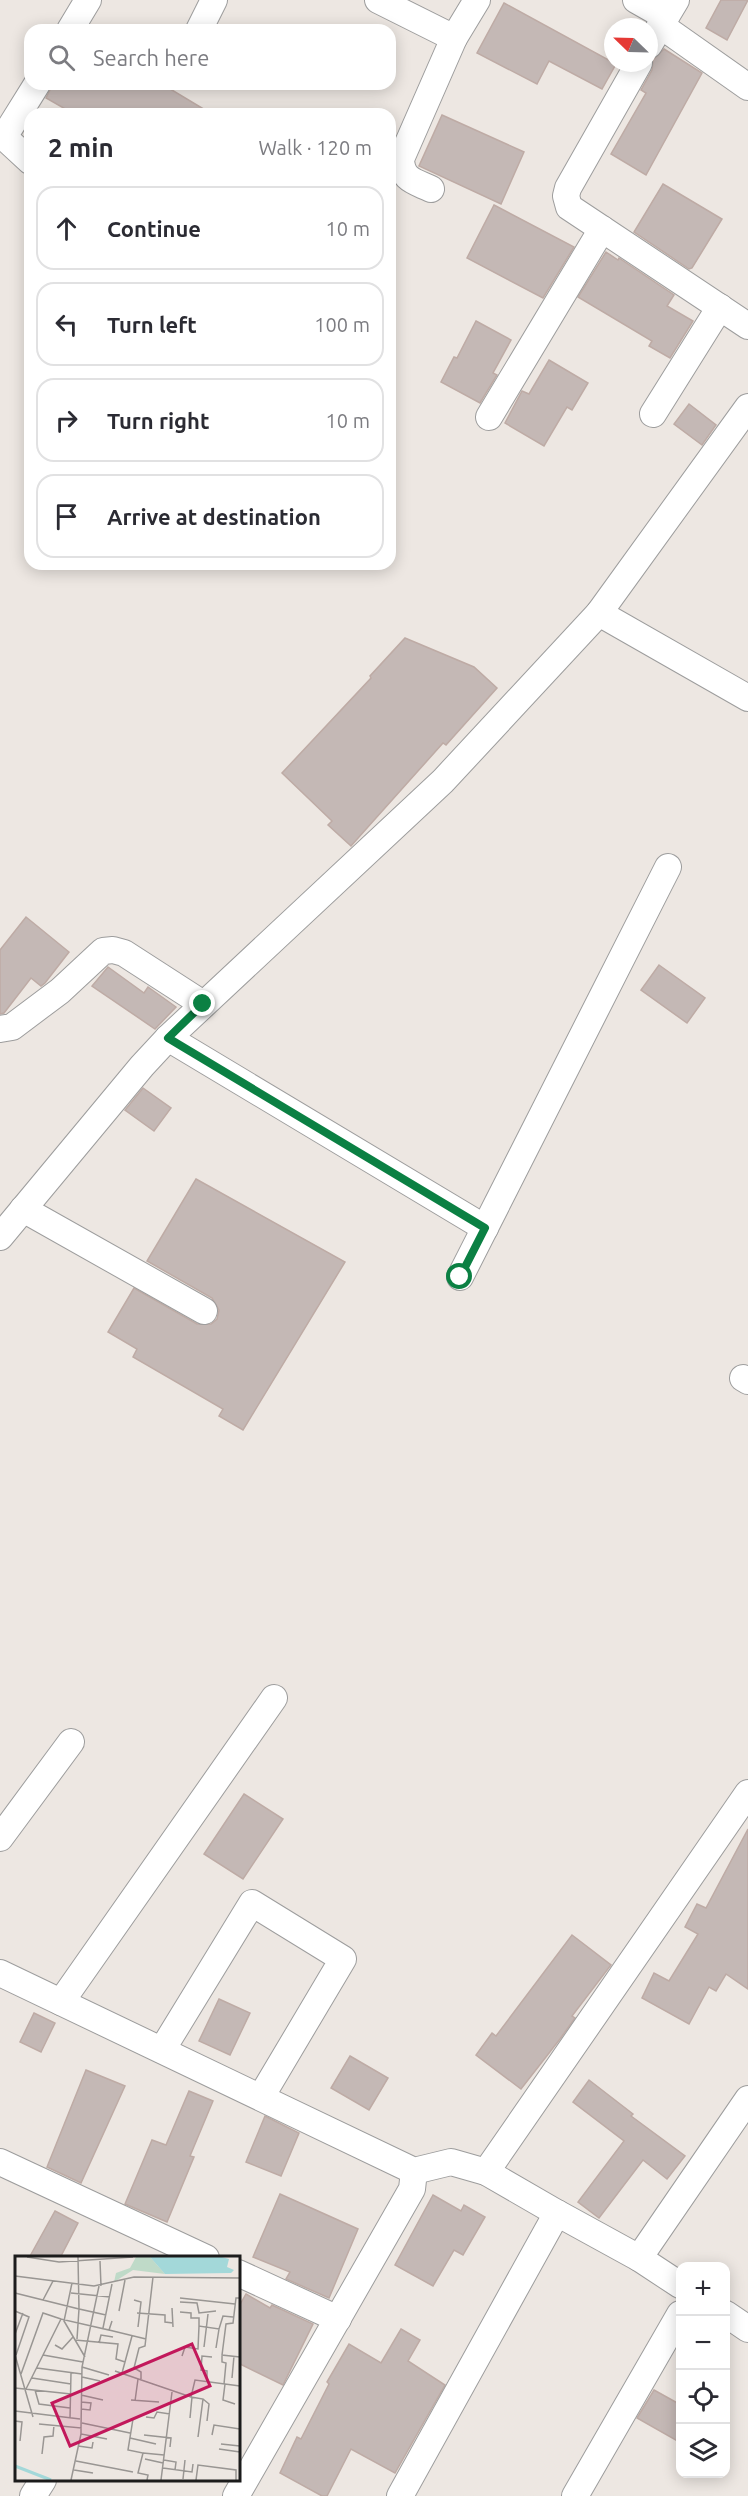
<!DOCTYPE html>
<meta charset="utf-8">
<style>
body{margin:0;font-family:Ubuntu,sans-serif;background:#f7f7f7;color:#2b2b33}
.controls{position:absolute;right:18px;bottom:18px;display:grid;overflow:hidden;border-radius:12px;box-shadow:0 3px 15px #0003}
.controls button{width:54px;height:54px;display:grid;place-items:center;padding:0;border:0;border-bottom:2px solid #e1e1e2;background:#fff;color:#2b2b33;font:30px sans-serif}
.compass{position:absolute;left:604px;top:18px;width:54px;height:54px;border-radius:50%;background:#fff;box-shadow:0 3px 15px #0003;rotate:293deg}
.stop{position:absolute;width:18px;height:18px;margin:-14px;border:4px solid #0b8043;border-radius:50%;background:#fff}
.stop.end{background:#0b8043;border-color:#fff;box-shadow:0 2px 6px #0008}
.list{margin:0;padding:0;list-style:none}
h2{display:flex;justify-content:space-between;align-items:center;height:78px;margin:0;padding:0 24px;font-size:26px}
h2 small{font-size:20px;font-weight:400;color:#7c7c81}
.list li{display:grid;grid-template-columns:39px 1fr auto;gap:18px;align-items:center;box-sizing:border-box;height:84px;margin:0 12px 12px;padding:0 12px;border:2px solid #e1e1e2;border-radius:18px}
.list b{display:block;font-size:22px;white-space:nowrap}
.list em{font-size:20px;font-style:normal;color:#7c7c81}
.icon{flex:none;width:33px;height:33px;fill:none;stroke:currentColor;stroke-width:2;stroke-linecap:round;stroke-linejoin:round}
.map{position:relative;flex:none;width:748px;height:2496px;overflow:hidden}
.search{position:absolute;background:#fff;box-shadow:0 3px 15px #0003;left:24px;top:24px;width:372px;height:66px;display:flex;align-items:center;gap:15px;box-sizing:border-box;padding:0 21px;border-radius:18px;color:#7c7c81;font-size:22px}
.panel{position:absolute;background:#fff;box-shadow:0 3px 15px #0003;left:24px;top:108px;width:372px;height:462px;border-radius:18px}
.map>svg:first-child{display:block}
.building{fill:#c4b8b5;stroke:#beaba5;stroke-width:1.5}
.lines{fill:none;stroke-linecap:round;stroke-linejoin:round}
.minor-casing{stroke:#9d9d9d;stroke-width:28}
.minor{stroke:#fff;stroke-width:26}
.route{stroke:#0b8043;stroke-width:8}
.inset-river{fill:none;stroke:#a3d8d9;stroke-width:3}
.inset-road{fill:none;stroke:#999693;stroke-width:1.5}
.view{fill:#c2185b;fill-opacity:0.15;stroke:#c2185b;stroke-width:3}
.inset-edge{fill:none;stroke:#1c1c1c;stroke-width:3}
</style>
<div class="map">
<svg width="748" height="2496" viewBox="0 0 748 2496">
<rect width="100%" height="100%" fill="#ede7e2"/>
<g class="building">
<path d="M 721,0 L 748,0 L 727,40 L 706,28 Z"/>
<path d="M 504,3 L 616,64 L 602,89 L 549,61 L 537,84 L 477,53 Z"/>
<path d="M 664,49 L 702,73 L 646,175 L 611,154 L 646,93 L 641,90 L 652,70 L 653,60 Z"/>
<path d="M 53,84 L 162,84 L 212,114 L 74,114 L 46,98 Z"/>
<path d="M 442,115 L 524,152 L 501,204 L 419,166 Z"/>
<path d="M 663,184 L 722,219 L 692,268 L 689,269 L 634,232 Z"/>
<path d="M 494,205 L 574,247 L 543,298 L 467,258 Z"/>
<path d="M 606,252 L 618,260 L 619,258 L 674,295 L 667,306 L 693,321 L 670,358 L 649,346 L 652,341 L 578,297 Z"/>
<path d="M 476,321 L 511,340 L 493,373 L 497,375 L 480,403 L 441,382 L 454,357 L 457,358 Z"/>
<path d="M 549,360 L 588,383 L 572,410 L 567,407 L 544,446 L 505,423 L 522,391 L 529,394 Z"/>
<path d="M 689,404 L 716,425 L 702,445 L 674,424 Z"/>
<path d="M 405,638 L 474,667 L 497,688 L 446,745 L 443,743 L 351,846 L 328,825 L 332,821 L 282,773 L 371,678 L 370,676 Z"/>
<path d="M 26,917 L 69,952 L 45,983 L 41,986 L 31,978 L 4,1013 L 0,1014 L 0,950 Z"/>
<path d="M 659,965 L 705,998 L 687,1023 L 641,990 Z"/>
<path d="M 108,967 L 144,993 L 148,987 L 176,1007 L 155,1029 L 92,986 Z"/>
<path d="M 143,1088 L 171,1108 L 154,1131 L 125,1110 Z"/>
<path d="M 196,1179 L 345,1262 L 243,1430 L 219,1416 L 223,1409 L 133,1357 L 137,1349 L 108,1332 L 134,1288 L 197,1324 L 211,1324 L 217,1319 L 219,1310 L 212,1298 L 147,1261 Z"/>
<path d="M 244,1794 L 283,1819 L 243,1879 L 204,1854 Z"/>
<path d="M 748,1829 L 748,1989 L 726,1974 L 716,1991 L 709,1987 L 689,2024 L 642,1998 L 654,1973 L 669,1981 L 698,1934 L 685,1927 L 697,1904 L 706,1908 Z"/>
<path d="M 572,1935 L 611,1965 L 572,2016 L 575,2018 L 560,2039 L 521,2089 L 476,2055 L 492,2033 L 496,2036 Z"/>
<path d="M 219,1999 L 250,2013 L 230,2055 L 199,2041 Z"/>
<path d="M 34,2013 L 55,2023 L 41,2052 L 20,2042 Z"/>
<path d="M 350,2056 L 388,2078 L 369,2110 L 331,2088 Z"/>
<path d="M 86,2070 L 125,2086 L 81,2183 L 47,2167 Z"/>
<path d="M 589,2080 L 633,2114 L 631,2116 L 685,2156 L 667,2179 L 643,2160 L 599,2218 L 578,2202 L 624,2141 L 573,2102 Z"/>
<path d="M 189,2091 L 213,2101 L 190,2156 L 194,2157 L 167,2222 L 125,2204 L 152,2140 L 166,2145 Z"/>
<path d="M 265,2116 L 299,2133 L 281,2176 L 246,2162 Z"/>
<path d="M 280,2194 L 358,2229 L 329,2298 L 286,2279 L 290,2272 L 253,2257 Z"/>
<path d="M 433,2195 L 461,2211 L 464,2205 L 485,2217 L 463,2255 L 454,2250 L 433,2286 L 395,2265 Z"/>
<path d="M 55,2211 L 78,2223 L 60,2258 L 29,2258 Z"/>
<path d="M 246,2294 L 270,2308 L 272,2305 L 313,2324 L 283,2385 L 238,2363 L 238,2308 Z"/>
<path d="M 401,2329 L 420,2340 L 408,2361 L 445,2385 L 395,2473 L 351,2449 L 327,2496 L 322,2496 L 280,2473 L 297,2437 L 301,2439 L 329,2384 L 327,2382 L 349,2344 L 381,2363 Z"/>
<path d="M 654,2390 L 681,2405 L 681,2443 L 637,2418 Z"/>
</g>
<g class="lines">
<g class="minor-casing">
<g id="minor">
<path d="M 378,0 L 454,38 L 477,0"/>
<path d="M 636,0 L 666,17"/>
<path d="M 660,25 L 748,87"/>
<path d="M 70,30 L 88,0"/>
<path d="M 199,30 L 214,0"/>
<path d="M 649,45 L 676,0"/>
<path d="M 639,63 L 568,188 L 566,196 L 569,207 L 748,326"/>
<path d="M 30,161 L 4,137 L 37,84"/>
<path d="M 431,189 C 414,181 402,180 401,159 L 454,38"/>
<path d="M 653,414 L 720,307"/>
<path d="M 489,417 L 602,229"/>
<path d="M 599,613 L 748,698"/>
<path d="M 0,1029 L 12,1027 L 60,991 L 103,951 L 113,950 L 124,953 L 203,1004"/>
<path d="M 168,1038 L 485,1228"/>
<path d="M 23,1209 L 204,1311"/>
<path d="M 0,1237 L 142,1066 L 168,1038 L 443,781 L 599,613 L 748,407"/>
<path d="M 460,1277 L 668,867"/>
<path d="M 743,1378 L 748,1381"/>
<path d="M 0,1838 L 71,1742"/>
<path d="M 0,1973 L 414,2171 L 451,2162 L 486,2172 L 557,2213 L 400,2496"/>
<path d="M 61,2002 L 274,1698"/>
<path d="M 162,2050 L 252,1903 L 343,1959 L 261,2097"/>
<path d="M 0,2162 L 206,2258"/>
<path d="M 486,2172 L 748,1793"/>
<path d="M 557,2213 L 639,2258 L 748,2099"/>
<path d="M 639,2258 L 680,2285"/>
<path d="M 238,2273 L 338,2319"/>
<path d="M 726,2314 L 748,2329"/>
<path d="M 33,2496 L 43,2480"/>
<path d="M 236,2496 L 412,2189 L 414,2171"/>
<path d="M 575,2496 L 680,2314"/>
</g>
</g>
<use href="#minor" class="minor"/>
</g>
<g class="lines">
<path class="route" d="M 203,1004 L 168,1038 L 485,1228 L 460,1277"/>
</g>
<g transform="translate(15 2256)">
<rect width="225" height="225" fill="#ede7e2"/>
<path d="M 121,1 L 135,1 L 150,18 L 118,14 L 99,26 L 101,17 L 115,12 Z" fill="#bfdac8"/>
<path d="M 135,1 L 207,1 L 214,3 L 212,11 L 219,14 L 216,17 L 150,18 Z" fill="#a3d8d9"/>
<path class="inset-river" d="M 0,210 L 36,224"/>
<path class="inset-road" d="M 12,1 L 44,6 L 118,1M 85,5 L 86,30M 0,20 L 79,30 L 119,21 L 225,22M 57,27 L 49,65 L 70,101M 0,37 L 64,53 L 63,1M 56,37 L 95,41M 165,42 L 220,48M 225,42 L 221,42 L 218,67 L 211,68 L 207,99 L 225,101M 28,44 L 38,25M 119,44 L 126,46 L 123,71M 165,46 L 182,47 L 184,57 L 201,55M 157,52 L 158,71M 0,55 L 14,61 L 1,99M 104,55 L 110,24M 165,56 L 176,57 L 176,62 L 184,62 L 184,70M 122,57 L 150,59 L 150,66 L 158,67M 88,72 L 97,28M 94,74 L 131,83M 0,78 L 8,57M 62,83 L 64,53 L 91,59M 60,84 L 103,88 L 101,103 L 110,106M 84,87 L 86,79 L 98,81M 40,89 L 47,93 L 58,81M 189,91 L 193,58M 201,92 L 204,73M 0,99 L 18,161M 28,99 L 68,106M 207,99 L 207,106 L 211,107 L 209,128M 167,100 L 170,91 L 183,93 L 184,70 L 204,73 L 208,60 L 218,61M 67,111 L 94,119M 22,112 L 67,118M 100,115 L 176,141 L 180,124 L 225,130M 107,117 L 117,80M 6,118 L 28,57 L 46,63M 67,121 L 85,125M 17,122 L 56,128M 217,122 L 219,100M 126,123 L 126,116 L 119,112 L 124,92 L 130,90 L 138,21M 192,126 L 192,115 L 186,114 L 187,100 L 197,101M 210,128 L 208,144 L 220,148M 0,132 L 56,138M 11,133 L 46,63 L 94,74 L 97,65M 20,134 L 24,148 L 55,152M 66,139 L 88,144M 176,141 L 188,143 L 183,181M 188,143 L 194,148 L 192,165M 116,144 L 144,146M 120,145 L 123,123M 66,153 L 75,154 L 76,147 L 66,146M 0,155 L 65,163M 131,161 L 139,162 L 142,156 L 155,158M 55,162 L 56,117M 175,162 L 177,141M 118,163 L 113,194 L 128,197 L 123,217 L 133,219 L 132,224M 0,165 L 7,166 L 5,185M 67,167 L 115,177M 24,168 L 66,172 L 67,111 L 84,30M 66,172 L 66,178 L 92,183M 129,179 L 156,182 L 155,191M 197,179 L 199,169 L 225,173M 115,182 L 141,188M 206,188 L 225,190M 63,190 L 77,192 L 78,186M 204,193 L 225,196M 128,197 L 149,199M 27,198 L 29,181 L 38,180 L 39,169M 130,203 L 148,207M 149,204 L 161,206 L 160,214M 61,205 L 118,216M 148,212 L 177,216 L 178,208M 59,214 L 78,217M 168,223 L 170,204M 56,224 L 66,178M 146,224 L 157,136M 181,224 L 183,209 L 221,214 L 221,224"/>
<path class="view" d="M 177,88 L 195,130 L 55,190 L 37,147 Z"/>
<rect width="225" height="225" class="inset-edge"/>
</g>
</svg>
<div class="controls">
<button>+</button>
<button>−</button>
<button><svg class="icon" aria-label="locate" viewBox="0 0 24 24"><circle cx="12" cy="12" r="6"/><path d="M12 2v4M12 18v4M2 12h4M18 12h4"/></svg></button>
<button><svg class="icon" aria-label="layers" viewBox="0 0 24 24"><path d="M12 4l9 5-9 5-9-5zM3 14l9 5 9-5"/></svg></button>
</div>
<svg class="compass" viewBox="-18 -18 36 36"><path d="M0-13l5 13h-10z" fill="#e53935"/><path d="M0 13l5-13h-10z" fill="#7c7c81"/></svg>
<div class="stop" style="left:460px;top:1277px"></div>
<div class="stop end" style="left:203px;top:1004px"></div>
<div class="search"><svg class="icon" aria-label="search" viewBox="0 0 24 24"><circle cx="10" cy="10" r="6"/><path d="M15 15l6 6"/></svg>Search here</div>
<section class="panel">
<h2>2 min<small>Walk · 120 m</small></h2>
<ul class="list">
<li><svg class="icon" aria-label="ahead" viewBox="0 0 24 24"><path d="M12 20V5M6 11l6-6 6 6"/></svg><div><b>Continue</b></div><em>10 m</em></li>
<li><svg class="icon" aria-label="left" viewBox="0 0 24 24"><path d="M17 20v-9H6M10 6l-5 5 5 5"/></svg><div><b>Turn left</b></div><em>100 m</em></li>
<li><svg class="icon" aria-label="right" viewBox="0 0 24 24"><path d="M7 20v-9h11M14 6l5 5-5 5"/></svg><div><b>Turn right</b></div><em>10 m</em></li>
<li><svg class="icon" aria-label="arrive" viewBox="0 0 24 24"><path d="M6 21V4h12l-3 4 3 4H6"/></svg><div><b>Arrive at destination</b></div></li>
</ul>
</section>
</div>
